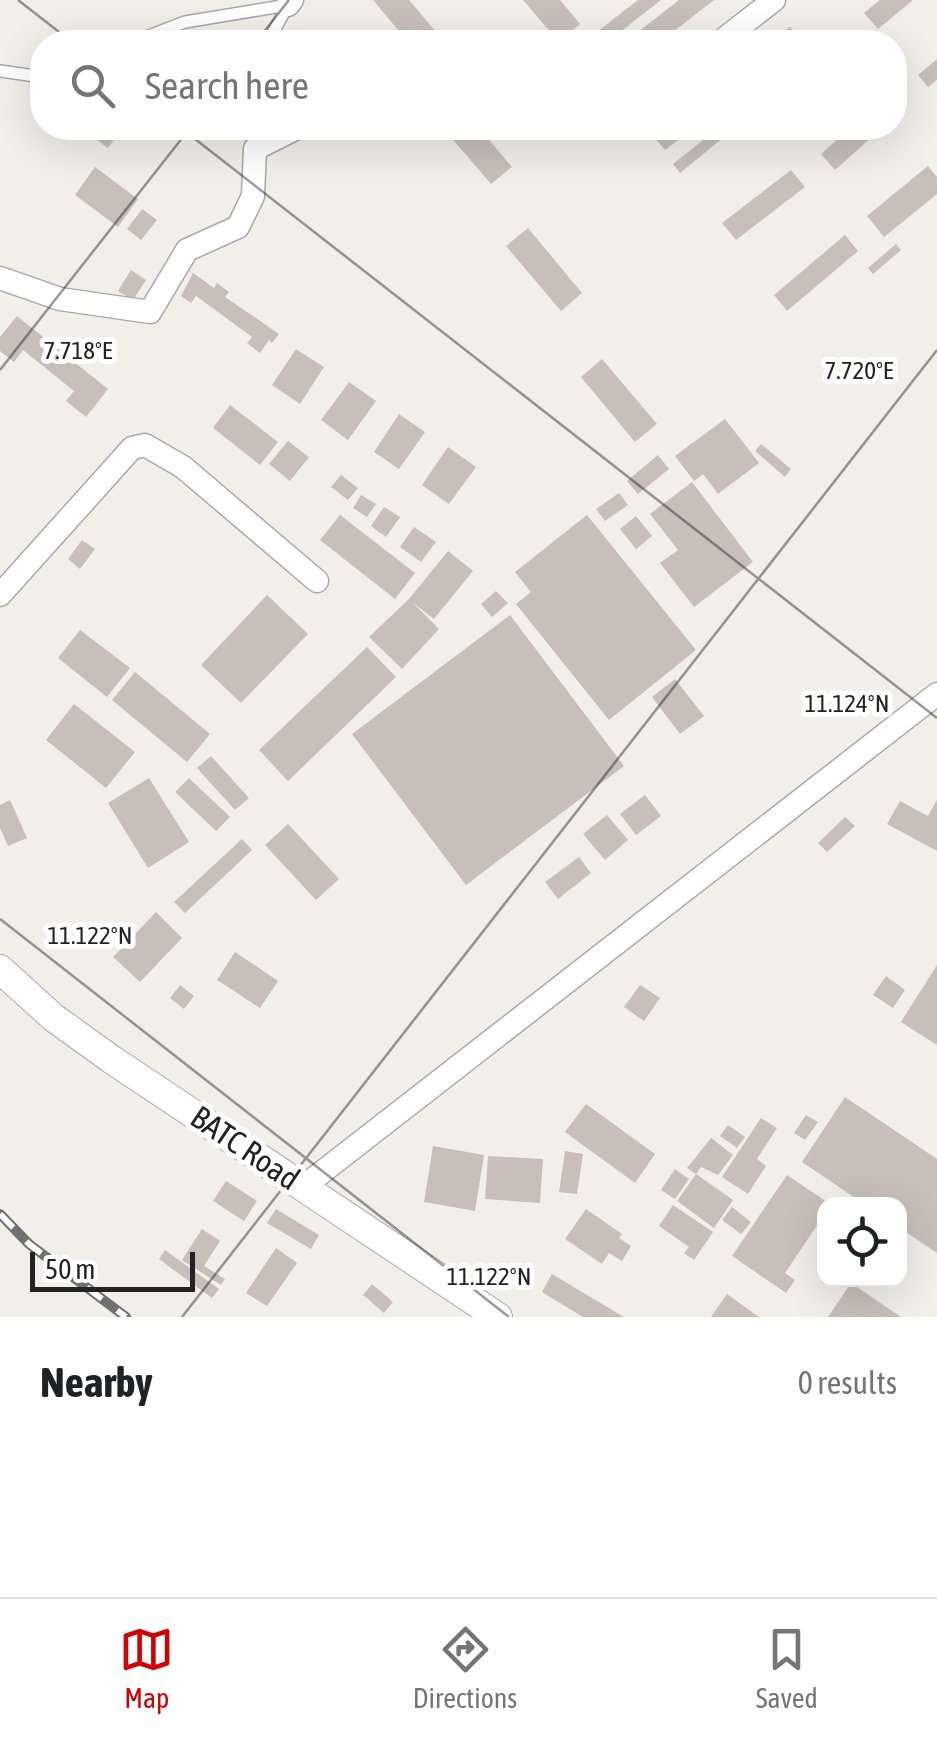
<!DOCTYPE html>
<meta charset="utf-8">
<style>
body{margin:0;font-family:"Asap Condensed",sans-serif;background:#f2f2f2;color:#202124}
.controls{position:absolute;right:30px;bottom:30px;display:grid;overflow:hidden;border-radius:20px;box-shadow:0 10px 40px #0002}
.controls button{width:90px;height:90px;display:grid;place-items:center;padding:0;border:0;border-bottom:2px solid #e0e0e0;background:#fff;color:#202124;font:50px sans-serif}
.scale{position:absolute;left:30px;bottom:25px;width:165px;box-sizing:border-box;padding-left:10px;border:5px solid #222;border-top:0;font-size:28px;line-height:35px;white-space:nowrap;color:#222;-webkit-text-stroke:8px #fff;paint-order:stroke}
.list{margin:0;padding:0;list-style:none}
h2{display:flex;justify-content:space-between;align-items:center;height:130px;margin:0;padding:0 40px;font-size:42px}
h2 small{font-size:32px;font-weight:400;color:#757577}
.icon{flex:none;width:55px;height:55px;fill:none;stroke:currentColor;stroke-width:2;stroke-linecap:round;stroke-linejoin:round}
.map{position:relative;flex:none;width:937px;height:1317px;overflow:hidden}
.search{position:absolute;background:#fff;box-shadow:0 10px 40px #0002;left:30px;right:30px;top:30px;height:110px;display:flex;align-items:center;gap:25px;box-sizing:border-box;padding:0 35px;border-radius:40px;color:#757577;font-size:38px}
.sheet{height:280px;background:#fff}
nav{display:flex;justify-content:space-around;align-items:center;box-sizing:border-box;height:140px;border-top:2px solid #e0e0e0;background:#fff;font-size:28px;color:#757577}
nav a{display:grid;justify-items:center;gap:5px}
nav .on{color:#d40000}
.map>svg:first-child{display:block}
.building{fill:#c7bfb8}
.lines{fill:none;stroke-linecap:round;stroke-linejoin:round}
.service-casing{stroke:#a9a9a9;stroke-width:14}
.minor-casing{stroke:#a9a9a9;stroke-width:25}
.tertiary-casing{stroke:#a9a9a9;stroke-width:30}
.service{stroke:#fff;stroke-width:11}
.minor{stroke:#fff;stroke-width:22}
.tertiary{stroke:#fff;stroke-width:28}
.rail-casing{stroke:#707070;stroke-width:10}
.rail{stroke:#fff;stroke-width:6;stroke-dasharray:19;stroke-linecap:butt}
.ticks{fill:none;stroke:#222;stroke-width:2.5;stroke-opacity:0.45}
.labels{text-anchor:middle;stroke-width:10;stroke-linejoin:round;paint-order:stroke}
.street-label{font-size:32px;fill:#222;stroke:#fff}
.ticks-label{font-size:25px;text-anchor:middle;fill:#222;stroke:#fff;stroke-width:10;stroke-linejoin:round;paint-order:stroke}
</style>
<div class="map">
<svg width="937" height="1317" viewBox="0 0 937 1317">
<rect width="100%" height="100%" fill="#f2efe9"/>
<g class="building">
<path d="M 373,0 L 409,0 L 436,32 L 424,42 L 408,42 Z"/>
<path d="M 523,0 L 560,0 L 580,24 L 559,42 Z"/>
<path d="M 638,0 L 661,0 L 607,42 L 584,42 Z"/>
<path d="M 679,0 L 714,0 L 660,42 L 625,42 Z"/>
<path d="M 880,0 L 913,0 L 878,29 L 864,13 Z"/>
<path d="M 790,27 L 802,42 L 769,42 Z"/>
<path d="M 937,59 L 937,80 L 928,87 L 918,75 Z"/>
<path d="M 80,128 L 123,128 L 108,148 Z"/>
<path d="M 443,128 L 479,128 L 512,167 L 491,184 Z"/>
<path d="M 658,128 L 694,128 L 665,150 L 651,133 Z"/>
<path d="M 718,128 L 735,128 L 680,173 L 673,164 Z"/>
<path d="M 850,128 L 882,128 L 835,170 L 821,154 Z"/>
<path d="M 928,166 L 937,177 L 937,194 L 884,237 L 867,216 Z"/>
<path d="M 95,167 L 138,199 L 118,227 L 75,195 Z"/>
<path d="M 791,170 L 805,187 L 736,240 L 722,223 Z"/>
<path d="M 142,209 L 157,220 L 141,240 L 127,229 Z"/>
<path d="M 528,228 L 582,293 L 561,311 L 506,246 Z"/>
<path d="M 845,235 L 858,251 L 787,311 L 774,295 Z"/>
<path d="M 896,244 L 901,250 L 873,274 L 868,268 Z"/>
<path d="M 131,270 L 146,280 L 133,300 L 118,291 Z"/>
<path d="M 193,273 L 214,288 L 217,283 L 229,292 L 225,297 L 279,334 L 272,343 L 269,340 L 260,353 L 247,343 L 252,337 L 196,296 L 191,303 L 181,296 Z"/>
<path d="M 17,316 L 108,389 L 86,417 L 66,401 L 74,391 L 23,350 L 14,362 L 0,351 L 0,337 Z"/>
<path d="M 296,349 L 324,367 L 300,404 L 272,385 Z"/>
<path d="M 602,359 L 657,424 L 635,442 L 581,377 Z"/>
<path d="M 349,382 L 376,401 L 348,440 L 321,420 Z"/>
<path d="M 230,405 L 278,442 L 260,465 L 213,428 Z"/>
<path d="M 399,414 L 425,432 L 399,469 L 374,452 Z"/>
<path d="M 725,419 L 759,463 L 718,494 L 703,474 L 694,481 L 675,456 Z"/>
<path d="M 288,441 L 309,457 L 290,481 L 269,464 Z"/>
<path d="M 761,444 L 791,469 L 785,477 L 755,451 Z"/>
<path d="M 448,447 L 476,467 L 449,504 L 422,485 Z"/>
<path d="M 658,455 L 669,469 L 638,494 L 627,481 Z"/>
<path d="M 341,475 L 358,488 L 348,500 L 331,487 Z"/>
<path d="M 692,482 L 753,562 L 694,607 L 660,563 L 678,550 L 650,514 Z"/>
<path d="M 619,493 L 628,505 L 605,521 L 596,509 Z"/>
<path d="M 361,495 L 376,504 L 367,517 L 353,508 Z"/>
<path d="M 384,507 L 400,517 L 386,537 L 371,526 Z"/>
<path d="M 340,515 L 415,573 L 395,599 L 320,540 Z"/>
<path d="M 587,515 L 696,650 L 609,720 L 516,604 L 531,592 L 515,572 Z"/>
<path d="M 636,516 L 652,536 L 636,549 L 620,529 Z"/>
<path d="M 414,527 L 436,542 L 421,562 L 400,547 Z"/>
<path d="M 82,540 L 95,549 L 80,569 L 68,559 Z"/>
<path d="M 448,551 L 473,571 L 434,619 L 412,602 L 439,629 L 402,669 L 369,637 L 409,599 Z"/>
<path d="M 496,591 L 508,603 L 492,617 L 481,604 Z"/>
<path d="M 267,595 L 308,634 L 241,703 L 201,665 Z"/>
<path d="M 510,615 L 624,766 L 466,885 L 352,734 Z"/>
<path d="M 80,630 L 130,668 L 107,697 L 58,658 Z"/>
<path d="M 367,647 L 396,677 L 288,781 L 259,750 Z"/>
<path d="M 135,672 L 210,734 L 187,762 L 112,700 Z"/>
<path d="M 675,679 L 704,716 L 680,734 L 652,697 Z"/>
<path d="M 74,704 L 135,752 L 106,788 L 46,740 Z"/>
<path d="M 211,756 L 249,798 L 235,810 L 197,768 Z"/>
<path d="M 149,778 L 189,842 L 148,868 L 108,803 Z"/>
<path d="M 189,778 L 230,817 L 216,831 L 175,792 Z"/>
<path d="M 645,795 L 661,816 L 636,835 L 620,814 Z"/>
<path d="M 10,800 L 27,838 L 8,846 L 0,828 L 0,805 Z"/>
<path d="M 937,800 L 937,851 L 887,824 L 900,801 L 928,816 Z"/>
<path d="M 607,815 L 628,840 L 605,860 L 583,834 Z"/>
<path d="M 845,817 L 855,826 L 827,852 L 818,843 Z"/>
<path d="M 288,824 L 339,879 L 316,900 L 265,845 Z"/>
<path d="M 242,839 L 252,850 L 185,913 L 174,902 Z"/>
<path d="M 579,857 L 591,873 L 558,899 L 545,882 Z"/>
<path d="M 156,912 L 182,938 L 140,982 L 113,957 Z"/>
<path d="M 235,952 L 278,981 L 260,1008 L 217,980 Z"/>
<path d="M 937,965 L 937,1045 L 901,1022 Z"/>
<path d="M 886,976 L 905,990 L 893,1008 L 873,995 Z"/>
<path d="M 180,985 L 194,996 L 184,1009 L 170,998 Z"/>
<path d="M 640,985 L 660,998 L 644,1021 L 624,1007 Z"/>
<path d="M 845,1097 L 937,1159 L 937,1253 L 900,1228 L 900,1204 L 864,1204 L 802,1162 Z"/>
<path d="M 586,1104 L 655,1154 L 635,1183 L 565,1132 Z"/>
<path d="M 806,1115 L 818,1122 L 805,1140 L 794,1133 Z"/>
<path d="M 761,1118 L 777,1128 L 757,1159 L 766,1166 L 748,1194 L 722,1177 Z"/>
<path d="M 728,1125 L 745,1137 L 737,1148 L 720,1136 Z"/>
<path d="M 711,1138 L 733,1155 L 718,1175 L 701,1167 L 696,1174 L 687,1168 Z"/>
<path d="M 433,1146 L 484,1155 L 475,1211 L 424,1202 Z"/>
<path d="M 565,1151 L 583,1154 L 577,1194 L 559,1192 Z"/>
<path d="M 488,1156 L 543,1159 L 540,1203 L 485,1199 Z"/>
<path d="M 675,1169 L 689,1179 L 675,1199 L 661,1190 Z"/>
<path d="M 696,1174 L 733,1200 L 714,1228 L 677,1201 Z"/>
<path d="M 787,1175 L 830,1204 L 824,1204 L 824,1215 L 785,1273 L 795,1280 L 786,1293 L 732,1256 Z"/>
<path d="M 226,1181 L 257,1201 L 244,1221 L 213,1201 Z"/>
<path d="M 673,1205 L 713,1232 L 694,1260 L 684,1253 L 689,1247 L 659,1226 Z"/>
<path d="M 732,1207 L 751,1222 L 741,1234 L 722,1220 Z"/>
<path d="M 276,1209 L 319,1235 L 311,1249 L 267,1223 Z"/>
<path d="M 586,1209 L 622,1234 L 619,1238 L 631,1246 L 622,1261 L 609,1253 L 602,1264 L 565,1239 Z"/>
<path d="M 202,1229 L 220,1241 L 204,1266 L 225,1279 L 221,1285 L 182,1260 Z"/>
<path d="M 276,1248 L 297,1263 L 267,1306 L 246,1293 Z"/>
<path d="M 165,1250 L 219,1289 L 212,1298 L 159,1259 Z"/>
<path d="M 552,1274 L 624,1317 L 583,1317 L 542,1292 Z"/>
<path d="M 851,1283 L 901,1317 L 828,1317 Z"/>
<path d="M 372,1284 L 393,1302 L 384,1313 L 363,1295 Z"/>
<path d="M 727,1294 L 759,1317 L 711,1317 Z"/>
</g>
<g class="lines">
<g class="service-casing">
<g id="service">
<path d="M 133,42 L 185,22 L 288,5"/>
<path d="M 268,42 L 288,5"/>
<path d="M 0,71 L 42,77"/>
<path d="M 253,128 L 255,149"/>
</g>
</g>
<g class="minor-casing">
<g id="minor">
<path d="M 288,5 L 292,0"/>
<path d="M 720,42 L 774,0"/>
<path d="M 0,278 L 60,299 L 150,312 L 187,250 L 238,227 L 253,196 L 255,149 L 297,128"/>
<path d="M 0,595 L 132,448 L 145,445 L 183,467 L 317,581"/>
<path d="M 303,1187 L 937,694"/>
</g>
</g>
<g class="tertiary-casing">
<path id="tertiary" d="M 0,969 L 54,1018 L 111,1059 L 498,1317"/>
</g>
<use href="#service" class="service"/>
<use href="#minor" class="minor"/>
<use href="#tertiary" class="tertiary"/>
<g class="rail-casing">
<path id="rail" d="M 0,1214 L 29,1244 L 126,1317"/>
</g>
<use href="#rail" class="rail"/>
</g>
<path class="ticks" d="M 18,0 L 72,42M 256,42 L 289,0M 181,128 L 937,718M 0,370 L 190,128M 0,919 L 509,1317M 182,1317 L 937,350"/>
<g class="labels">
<g class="street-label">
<text transform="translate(245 1148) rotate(34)" y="11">BATC Road</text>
</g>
</g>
<g class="ticks-label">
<text x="78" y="359">7.718°E</text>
<text x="859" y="379">7.720°E</text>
<text x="847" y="712">11.124°N</text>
<text x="90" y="944">11.122°N</text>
<text x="489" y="1285">11.122°N</text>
</g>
</svg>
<div class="controls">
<button><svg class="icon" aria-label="locate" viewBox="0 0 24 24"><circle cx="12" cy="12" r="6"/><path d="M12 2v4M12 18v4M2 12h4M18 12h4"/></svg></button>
</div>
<div class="scale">50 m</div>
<div class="search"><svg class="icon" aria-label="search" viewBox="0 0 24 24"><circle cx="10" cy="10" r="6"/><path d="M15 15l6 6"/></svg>Search here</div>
</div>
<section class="sheet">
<h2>Nearby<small>0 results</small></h2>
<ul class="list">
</ul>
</section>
<nav>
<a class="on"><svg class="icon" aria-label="map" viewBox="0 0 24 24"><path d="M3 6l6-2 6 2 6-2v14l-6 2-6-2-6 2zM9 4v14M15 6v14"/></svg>Map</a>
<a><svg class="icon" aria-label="directions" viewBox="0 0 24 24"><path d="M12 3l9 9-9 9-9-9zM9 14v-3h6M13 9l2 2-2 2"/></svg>Directions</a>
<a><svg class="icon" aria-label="saved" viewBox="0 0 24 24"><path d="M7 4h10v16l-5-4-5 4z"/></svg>Saved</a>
</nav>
